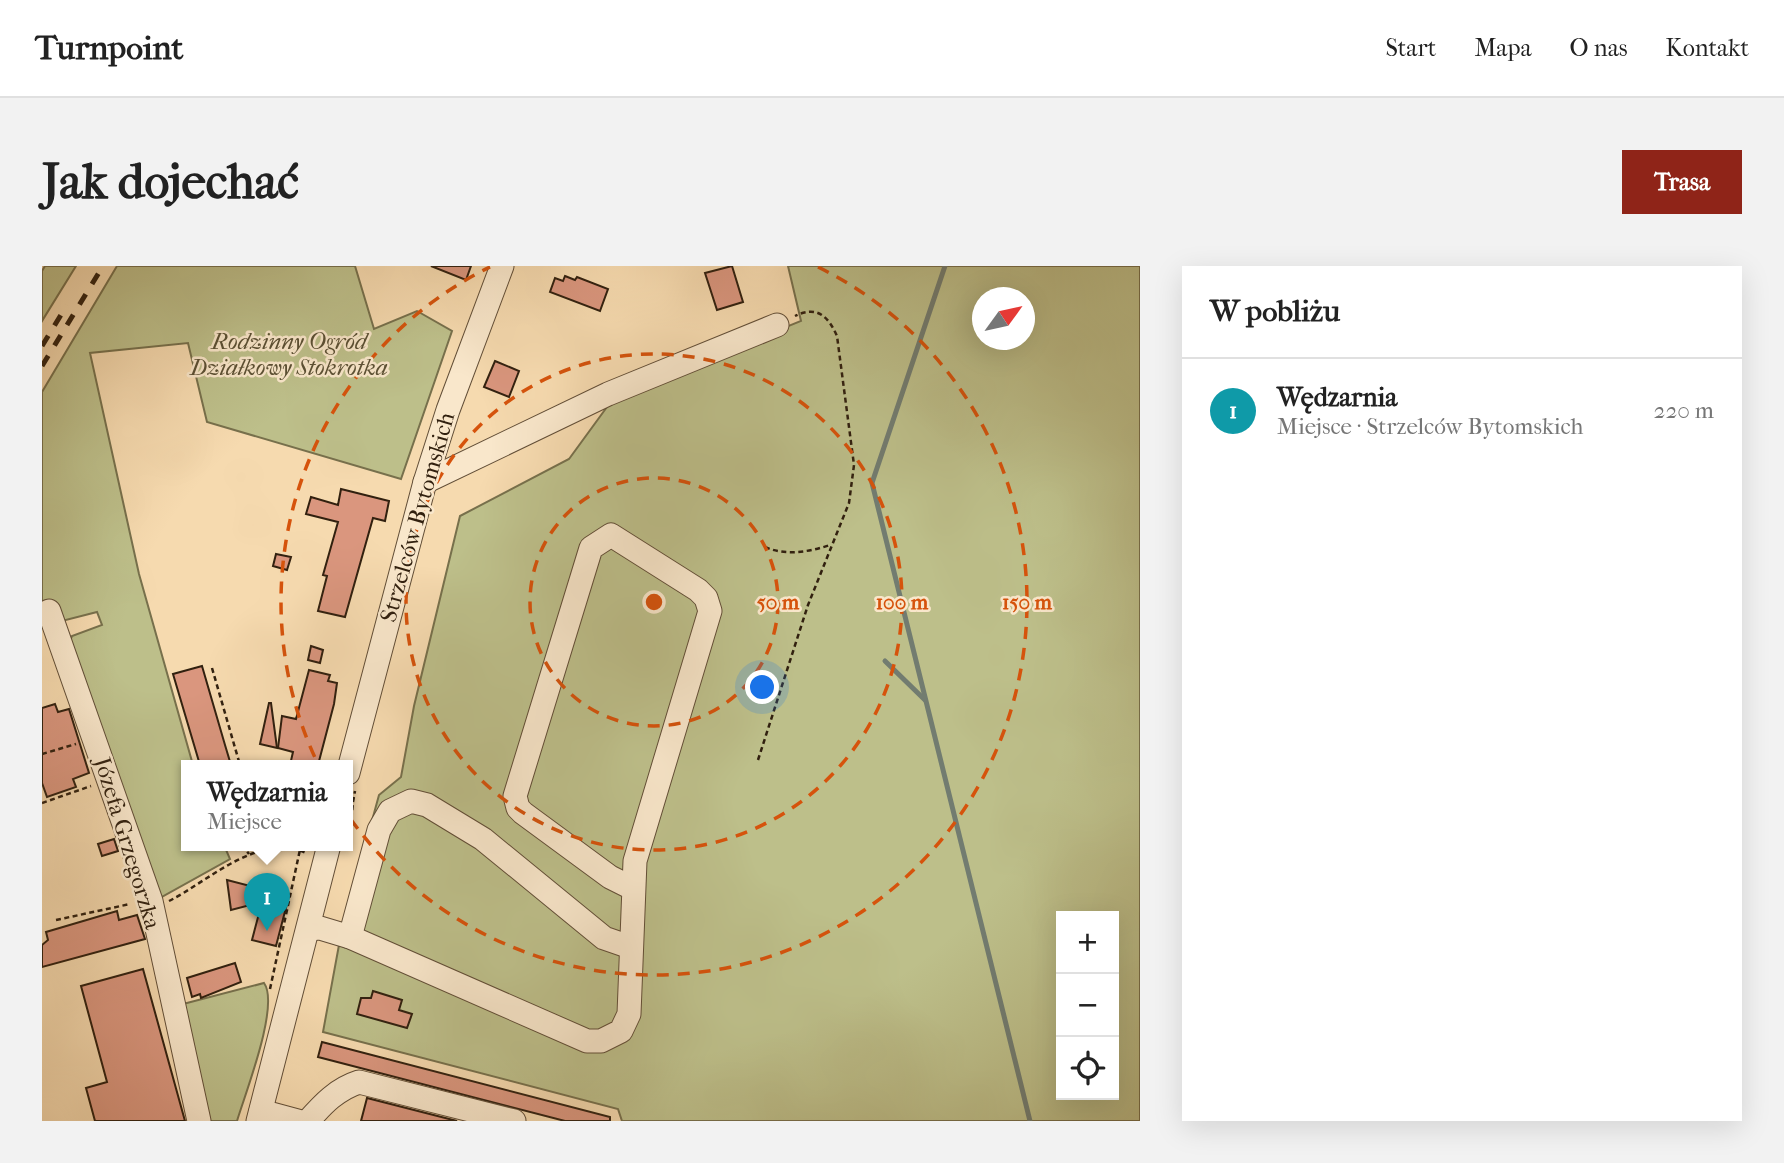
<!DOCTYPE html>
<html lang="pl">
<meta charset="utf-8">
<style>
body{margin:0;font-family:"IM FELL French Canon",serif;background:#f2f2f2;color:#222}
.controls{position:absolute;right:21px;bottom:21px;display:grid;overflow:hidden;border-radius:0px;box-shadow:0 7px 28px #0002}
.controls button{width:63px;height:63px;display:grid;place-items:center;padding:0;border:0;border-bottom:2px solid #e0e0e0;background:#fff;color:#222;font:35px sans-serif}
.compass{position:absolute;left:930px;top:21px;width:63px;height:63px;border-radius:50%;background:#fff;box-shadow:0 7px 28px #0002;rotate:57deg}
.you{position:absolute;left:721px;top:422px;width:24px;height:24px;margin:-18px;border:5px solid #fff;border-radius:50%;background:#1a73e8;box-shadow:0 0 0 10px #1a73e833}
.badge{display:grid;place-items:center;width:46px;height:46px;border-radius:50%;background:#8f2418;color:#fff;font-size:23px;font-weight:700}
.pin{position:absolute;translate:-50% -58px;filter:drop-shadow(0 2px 4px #0008)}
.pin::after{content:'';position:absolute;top:37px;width:24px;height:21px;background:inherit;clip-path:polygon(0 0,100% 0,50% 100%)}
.popup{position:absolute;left:139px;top:494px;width:172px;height:91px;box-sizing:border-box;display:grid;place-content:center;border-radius:0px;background:#fff;filter:drop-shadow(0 2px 5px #0005);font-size:23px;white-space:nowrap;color:#767676}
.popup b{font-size:26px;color:#222}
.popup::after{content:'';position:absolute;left:50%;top:100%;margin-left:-14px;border:14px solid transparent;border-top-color:#fff}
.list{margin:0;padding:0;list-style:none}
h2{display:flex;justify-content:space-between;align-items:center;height:91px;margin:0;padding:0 28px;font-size:30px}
h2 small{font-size:23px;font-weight:400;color:#767676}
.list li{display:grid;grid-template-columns:46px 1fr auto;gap:21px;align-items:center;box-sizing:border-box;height:105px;padding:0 28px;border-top:2px solid #e0e0e0}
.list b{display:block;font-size:26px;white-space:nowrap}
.list p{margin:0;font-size:23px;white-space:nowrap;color:#767676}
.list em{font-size:23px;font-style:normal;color:#767676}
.icon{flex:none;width:38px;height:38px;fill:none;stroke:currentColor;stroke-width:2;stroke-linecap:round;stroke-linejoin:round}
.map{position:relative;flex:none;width:1098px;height:855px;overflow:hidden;border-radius:0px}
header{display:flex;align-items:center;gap:42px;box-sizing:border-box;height:98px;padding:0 35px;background:#fff;border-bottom:2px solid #e0e0e0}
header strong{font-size:33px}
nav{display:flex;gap:38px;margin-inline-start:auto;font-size:24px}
.intro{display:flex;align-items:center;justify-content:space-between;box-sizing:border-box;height:168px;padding:0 42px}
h1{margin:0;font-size:49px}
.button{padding:18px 32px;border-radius:0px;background:#8f2418;color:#fff;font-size:24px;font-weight:700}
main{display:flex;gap:42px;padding:0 42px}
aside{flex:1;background:#fff;border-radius:0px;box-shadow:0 7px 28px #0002}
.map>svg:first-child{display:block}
.green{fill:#bdbf8a;stroke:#77704c;stroke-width:2;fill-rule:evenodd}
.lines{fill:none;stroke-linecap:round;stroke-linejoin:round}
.stream{stroke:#727c70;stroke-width:5}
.building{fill:#da967e;stroke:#31200f;stroke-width:2}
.minor-casing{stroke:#624e37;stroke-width:25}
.path{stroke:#31200f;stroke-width:2.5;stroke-dasharray:5 3.5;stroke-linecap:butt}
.minor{stroke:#f9e7cb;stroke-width:23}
.rail{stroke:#31200f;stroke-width:5;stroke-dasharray:12 12;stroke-linecap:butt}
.ring{fill:none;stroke:#d6530c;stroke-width:3.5;stroke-dasharray:12 9}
.labels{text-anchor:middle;stroke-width:5;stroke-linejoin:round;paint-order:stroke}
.park-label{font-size:23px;font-style:italic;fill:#5b5034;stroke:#f9e7cb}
.street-label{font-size:23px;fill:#31200f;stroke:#f9e7cb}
.centre{fill:#d6530c;stroke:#f9e7cb;stroke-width:3.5}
.ring-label{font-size:21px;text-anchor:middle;font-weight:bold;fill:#d6530c;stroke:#f9e7cb;stroke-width:5;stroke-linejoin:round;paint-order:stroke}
</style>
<header>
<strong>Turnpoint</strong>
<nav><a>Start</a><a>Mapa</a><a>O nas</a><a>Kontakt</a></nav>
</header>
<div class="intro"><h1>Jak dojechać</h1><a class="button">Trasa</a></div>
<main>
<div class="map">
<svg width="1098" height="855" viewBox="0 0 1098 855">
<rect width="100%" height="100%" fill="#f6daaf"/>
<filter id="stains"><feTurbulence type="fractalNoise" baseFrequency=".00286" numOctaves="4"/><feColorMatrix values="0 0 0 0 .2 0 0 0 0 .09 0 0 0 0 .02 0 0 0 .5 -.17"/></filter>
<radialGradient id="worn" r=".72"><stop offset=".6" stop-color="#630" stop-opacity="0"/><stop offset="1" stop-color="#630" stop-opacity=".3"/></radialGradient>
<g class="green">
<path d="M 3,0 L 34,0 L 0,55 L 0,5 Z"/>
<path d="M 75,0 L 313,0 L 332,63 L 375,45 L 410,65 L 359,213 L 165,156 L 146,77 L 48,87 L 97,308 L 151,499 L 145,499 L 145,579 L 182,579 L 188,593 L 116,633 L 27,378 L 30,370 L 60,359 L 55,346 L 20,355 L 0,339 L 0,126 Z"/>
<path d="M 746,0 L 1098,0 L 1098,855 L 580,855 L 576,843 L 281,766 L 299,668 L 337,529 L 359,511 L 372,440 L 418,250 L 527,193 L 573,130 L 759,55 ZM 940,32 L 982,32 L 982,74 L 940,74 ZM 1019,650 L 1072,650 L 1072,829 L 1019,829 Z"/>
<path d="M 222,717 C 238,739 203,828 195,855 L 167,855 L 141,738 Z"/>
</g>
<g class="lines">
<g class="stream">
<path d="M 903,0 L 830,217 L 988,855"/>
<path d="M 843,395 L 883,434"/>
</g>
</g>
<g class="building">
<path d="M 389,0 L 429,0 L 424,14 Z"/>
<path d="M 690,0 L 701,36 L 675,44 L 663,7 Z"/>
<path d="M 523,10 L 533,14 L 535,11 L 566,23 L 558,45 L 508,26 L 513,12 L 521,15 Z"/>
<path d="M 453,95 L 477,105 L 467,131 L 442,121 Z"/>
<path d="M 299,223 L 347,235 L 343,255 L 331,252 L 303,351 L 276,345 L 285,310 L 281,309 L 296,256 L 264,248 L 269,231 L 296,239 Z"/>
<path d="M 234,288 L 249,291 L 245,304 L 231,300 Z"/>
<path d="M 269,380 L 281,384 L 278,397 L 266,394 Z"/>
<path d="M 160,400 L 183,479 L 189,499 L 158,499 L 131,408 Z"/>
<path d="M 267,404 L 288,409 L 286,415 L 295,417 L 292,438 L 276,499 L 248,499 L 251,486 L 236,482 L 240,450 L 254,453 Z"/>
<path d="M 227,437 L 229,437 L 235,482 L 218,478 Z"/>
<path d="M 13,438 L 16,446 L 27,443 L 47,507 L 31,513 L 34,521 L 5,531 L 0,517 L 0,442 Z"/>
<path d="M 72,573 L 76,585 L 60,590 L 56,578 Z"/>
<path d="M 185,614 L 247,630 L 234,680 L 210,674 L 220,636 L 189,644 Z"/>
<path d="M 75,645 L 77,654 L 95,649 L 103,673 L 0,701 L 0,679 L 6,674 L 4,666 Z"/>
<path d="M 193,697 L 199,716 L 159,732 L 158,728 L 150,731 L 145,712 Z"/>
<path d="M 101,703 L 143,855 L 53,855 L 44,822 L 65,816 L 39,720 Z"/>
<path d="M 331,725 L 360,734 L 357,744 L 370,748 L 365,762 L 315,748 L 319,732 L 329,732 Z"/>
<path d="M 280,776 L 568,851 L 568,855 L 523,855 L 276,791 Z"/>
<path d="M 325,832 L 415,855 L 319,855 Z"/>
</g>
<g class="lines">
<g class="minor-casing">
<g id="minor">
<path d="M 383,216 L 566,128 L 735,59"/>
<path d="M 7,345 L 109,635 L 157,855"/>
<path d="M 306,507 L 383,216 L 406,144 L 460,0"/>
<path d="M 266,663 L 278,662 L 308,671 L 545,775 L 559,775 L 579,765 L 587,748 L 593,595 L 668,345 L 664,332 L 656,324 L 569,269 L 549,282 L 473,530 L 476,542 L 481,547 L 568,611 L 590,622"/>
<path d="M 308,671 L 337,564 L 348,545 L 369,535 L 385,539 L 441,573 L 562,672 L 588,681"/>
<path d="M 219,845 L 256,855"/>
<path d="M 216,855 L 287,579"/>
<path d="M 266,855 C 281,838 295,823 317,816 L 472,855"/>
</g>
</g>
<g class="path">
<path d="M 723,281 C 743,290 767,286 788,279"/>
<path d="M 170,402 L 198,499"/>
<path d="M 0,488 L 34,478"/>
<path d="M 716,494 L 766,339 L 807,237 L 812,199 L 795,70 C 786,50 775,39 753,50"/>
<path d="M 306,534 L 311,536 L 307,576"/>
<path d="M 311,536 L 313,525"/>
<path d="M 0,537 L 49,520"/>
<path d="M 200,579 L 207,588"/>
<path d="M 127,635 C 167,615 216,566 264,587"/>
<path d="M 14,654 L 88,638"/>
<path d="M 228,723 L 259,579"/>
</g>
<use href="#minor" class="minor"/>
<g class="rail">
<path d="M 0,80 L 25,39"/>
<path d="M 0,100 L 61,0"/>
</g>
</g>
<g class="ring">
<circle cx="612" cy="336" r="124"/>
<circle cx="612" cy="336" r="248"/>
<path d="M776 1A373 373 0 1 1 448 1"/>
</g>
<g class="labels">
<g class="park-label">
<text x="247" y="83">Rodzinny Ogród<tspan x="247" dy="26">Działkowy Stokrotka</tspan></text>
</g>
<g class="street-label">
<text transform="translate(375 251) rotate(-74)" y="8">Strzelców Bytomskich</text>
<text transform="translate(86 577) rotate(73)" y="8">Józefa Grzegorzka</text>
</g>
</g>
<circle cx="612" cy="336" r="10" class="centre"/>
<g class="ring-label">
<text x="736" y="343">50 m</text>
<text x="860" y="343">100 m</text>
<text x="985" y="343">150 m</text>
</g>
<rect width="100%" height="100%" filter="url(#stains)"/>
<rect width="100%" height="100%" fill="url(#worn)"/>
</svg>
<div class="controls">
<button>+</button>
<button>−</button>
<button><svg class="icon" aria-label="locate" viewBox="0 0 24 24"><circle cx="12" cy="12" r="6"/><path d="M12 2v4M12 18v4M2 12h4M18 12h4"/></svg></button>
</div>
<svg class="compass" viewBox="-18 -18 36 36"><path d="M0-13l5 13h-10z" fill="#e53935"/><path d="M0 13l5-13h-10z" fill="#767676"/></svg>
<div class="you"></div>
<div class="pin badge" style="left:225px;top:665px;background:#0f9aa8">1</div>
<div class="popup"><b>Wędzarnia</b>Miejsce</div>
</div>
<aside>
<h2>W pobliżu<small></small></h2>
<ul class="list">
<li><span class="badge" style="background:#0f9aa8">1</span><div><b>Wędzarnia</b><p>Miejsce · Strzelców Bytomskich</p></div><em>220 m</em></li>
</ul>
</aside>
</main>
